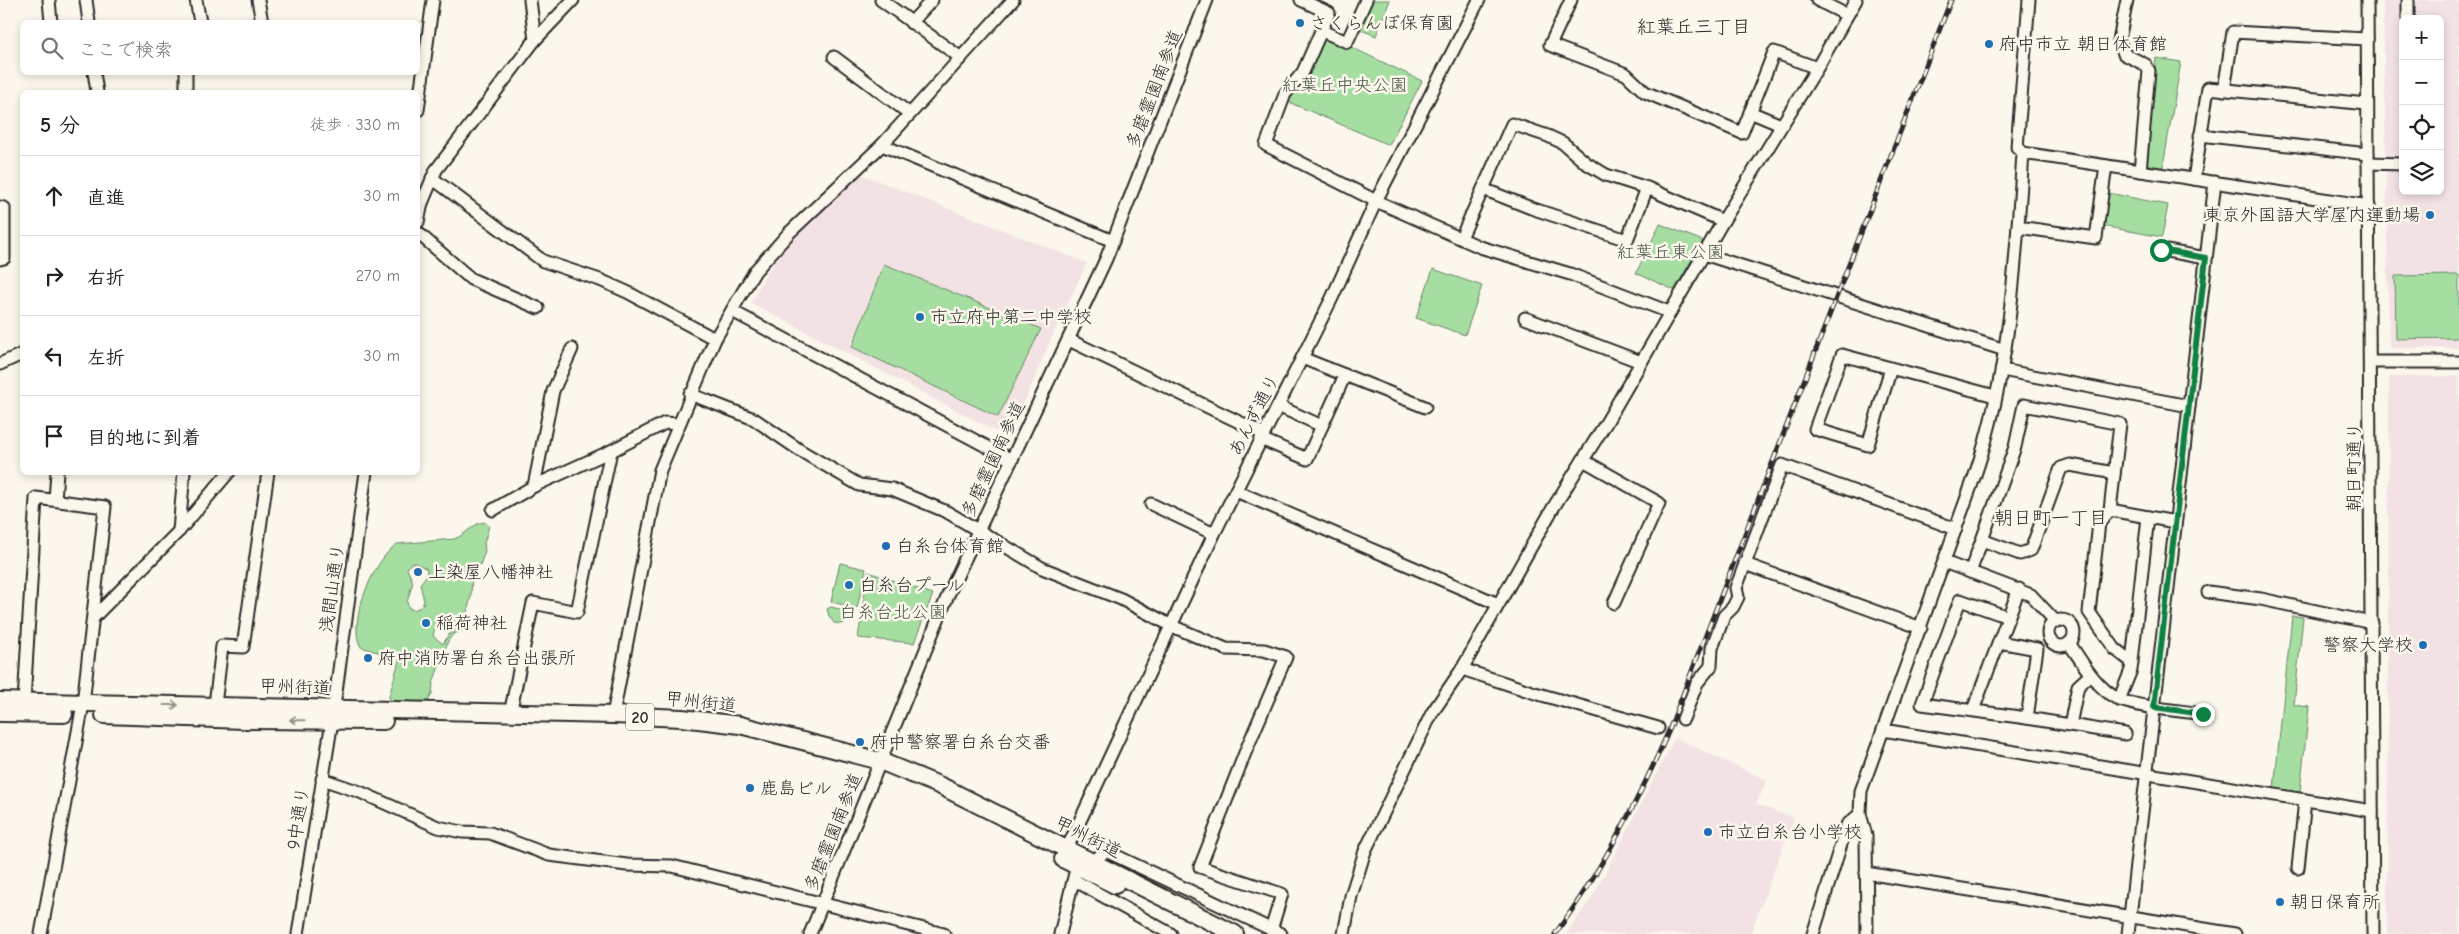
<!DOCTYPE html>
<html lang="ja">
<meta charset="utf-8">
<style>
body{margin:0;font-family:"Comic Neue","Klee One",sans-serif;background:#f6f6f6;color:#202124}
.controls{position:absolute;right:15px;top:15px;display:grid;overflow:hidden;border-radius:8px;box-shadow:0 2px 8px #0003}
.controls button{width:45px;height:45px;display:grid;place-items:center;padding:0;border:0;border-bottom:1px solid #e0e0e0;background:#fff;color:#202124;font:25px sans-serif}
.stop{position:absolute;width:15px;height:15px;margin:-11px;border:4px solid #0b8043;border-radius:50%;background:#fff}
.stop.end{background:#0b8043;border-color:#fff;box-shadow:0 1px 5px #0008}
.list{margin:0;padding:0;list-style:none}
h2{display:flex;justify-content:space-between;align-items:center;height:65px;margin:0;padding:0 20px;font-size:21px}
h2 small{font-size:16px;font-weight:400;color:#757577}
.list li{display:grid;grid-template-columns:32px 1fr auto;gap:15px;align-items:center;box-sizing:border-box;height:80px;padding:0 20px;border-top:1px solid #e0e0e0}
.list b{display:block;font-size:19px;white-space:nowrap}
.list em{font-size:16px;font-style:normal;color:#757577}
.icon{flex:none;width:28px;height:28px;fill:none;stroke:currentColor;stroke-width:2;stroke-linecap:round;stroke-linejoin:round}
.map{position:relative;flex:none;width:2459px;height:934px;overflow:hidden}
.search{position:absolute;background:#fff;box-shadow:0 2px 8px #0003;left:20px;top:20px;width:400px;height:55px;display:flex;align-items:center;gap:12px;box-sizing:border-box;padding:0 18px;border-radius:8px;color:#757577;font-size:19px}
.panel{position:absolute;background:#fff;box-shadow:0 2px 8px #0003;left:20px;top:90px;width:400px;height:385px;border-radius:8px}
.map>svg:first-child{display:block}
.built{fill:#f3e2e4;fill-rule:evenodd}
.green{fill:#a6dea2;stroke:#688466;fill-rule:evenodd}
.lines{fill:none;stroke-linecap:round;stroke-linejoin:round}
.minor-casing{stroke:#2b2b2b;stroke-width:15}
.highway-casing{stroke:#2b2b2b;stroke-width:20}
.minor{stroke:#fbf7ec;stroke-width:11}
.highway{stroke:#fbf7ec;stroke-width:16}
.rail-casing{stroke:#2b2b2b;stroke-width:5}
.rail{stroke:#fbf7ec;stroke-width:3;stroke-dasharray:9;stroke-linecap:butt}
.oneway{stroke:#93918c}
.route{stroke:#0b8043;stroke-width:6}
.poi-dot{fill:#1f6fb2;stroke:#fbf7ec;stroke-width:2}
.labels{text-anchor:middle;stroke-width:5;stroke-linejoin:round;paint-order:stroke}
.shield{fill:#fbf7ec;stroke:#696865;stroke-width:1}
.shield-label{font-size:16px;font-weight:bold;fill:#2b2b2b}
.poi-label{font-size:18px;fill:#2b2b2b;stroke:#fbf7ec;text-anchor:start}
.park-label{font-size:18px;fill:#4a5849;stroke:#fbf7ec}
.street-label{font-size:18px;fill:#2b2b2b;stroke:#fbf7ec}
.neighbourhood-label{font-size:19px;fill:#2b2b2b;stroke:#fbf7ec}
</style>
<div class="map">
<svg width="2459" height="934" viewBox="0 0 2459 934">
<rect width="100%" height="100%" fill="#fbf7ec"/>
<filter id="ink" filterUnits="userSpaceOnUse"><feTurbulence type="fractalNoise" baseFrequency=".02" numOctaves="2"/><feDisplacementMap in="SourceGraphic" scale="10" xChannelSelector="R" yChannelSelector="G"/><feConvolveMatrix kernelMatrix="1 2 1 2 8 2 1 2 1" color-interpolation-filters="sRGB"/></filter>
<g filter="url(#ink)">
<g class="built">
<path d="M 2383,0 L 2459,0 L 2459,348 L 2389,348 ZM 2403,19 L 2440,19 L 2440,191 L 2403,191 Z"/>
<path d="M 858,173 L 1087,263 L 1054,332 L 1009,438 L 751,303 L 765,276 L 783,251 Z"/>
<path d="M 2459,376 L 2459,934 L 2387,934 L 2389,377 Z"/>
<path d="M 1675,738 L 1767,780 L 1756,804 L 1794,818 L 1750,934 L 1566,934 L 1593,896 Z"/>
</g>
<g class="green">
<path d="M 1369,0 L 1390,0 L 1376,36 L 1354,27 Z"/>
<path d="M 1326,35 L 1422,81 L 1389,145 L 1286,101 L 1322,37 Z"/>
<path d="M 2156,58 L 2181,62 L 2162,172 L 2145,170 Z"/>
<path d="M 2109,193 L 2168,205 L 2162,237 L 2102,226 Z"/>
<path d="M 1660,224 L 1703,241 L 1674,290 L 1636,273 Z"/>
<path d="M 884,264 L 1041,329 L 998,417 L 852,347 Z"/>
<path d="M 1433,269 L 1482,286 L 1465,335 L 1416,318 Z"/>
<path d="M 2459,275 L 2459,338 L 2396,339 L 2395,276 Z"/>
<path d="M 484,522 L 489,526 L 484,543 L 485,551 L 480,565 L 472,575 L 471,597 L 462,631 L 453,634 L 448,641 L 433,683 L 432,694 L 428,701 L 391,703 L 389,697 L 400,657 L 398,654 L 381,653 L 361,647 C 346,623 375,558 397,544 L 454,539 C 466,535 472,524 484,522 ZM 411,563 L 416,563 L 427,569 L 426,576 L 420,584 L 424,601 L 422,606 L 414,610 L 409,608 L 407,602 L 413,582 L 407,569 ZM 445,615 L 457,625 L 458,628 L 449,634 L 443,644 L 433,636 L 436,622 L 439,617 Z"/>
<path d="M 840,563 L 866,569 L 857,608 L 831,602 Z"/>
<path d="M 868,572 L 933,594 L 914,643 L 858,638 Z"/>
<path d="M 831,607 L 852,612 L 853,615 L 843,624 L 834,623 L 829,616 L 827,609 Z"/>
<path d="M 2292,616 L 2303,617 L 2294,705 L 2309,707 L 2300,792 L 2274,789 Z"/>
</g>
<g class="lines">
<g class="minor-casing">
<g id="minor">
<path d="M 49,0 L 51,22"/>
<path d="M 86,0 L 89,22"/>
<path d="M 196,0 L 200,22"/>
<path d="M 258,0 L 262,22"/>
<path d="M 530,0 L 535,40"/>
<path d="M 881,0 L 961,58"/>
<path d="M 1301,0 L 1329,13 L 1303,72 L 1285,94 L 1266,145 L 1376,201 L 1480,247 L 1570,274 L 1669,312"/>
<path d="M 1571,0 L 1550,45 L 1626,74 L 1645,92 L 1742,133 L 1774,52 L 1817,68"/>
<path d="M 1817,0 L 1847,15"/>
<path d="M 2127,0 L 2119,40 L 2124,54 L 2146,65 L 2149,71 L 2140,171"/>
<path d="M 2367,0 L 2373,934"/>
<path d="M 2408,0 L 2408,19"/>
<path d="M 911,23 L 932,0"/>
<path d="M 1322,31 L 1347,42 L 1366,0"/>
<path d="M 834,57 L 910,114"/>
<path d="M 94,72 L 97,92"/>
<path d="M 186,72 L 186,92"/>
<path d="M 2224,90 L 2233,32 L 2367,39"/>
<path d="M 418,110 L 433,0"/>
<path d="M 1750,112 L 1781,125"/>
<path d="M 2200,135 L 2368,154"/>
<path d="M 882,145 L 1113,241"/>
<path d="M 2023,153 L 2369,206"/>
<path d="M 2368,163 L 2403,164"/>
<path d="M 432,178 L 543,261 L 600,280 L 627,292 L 715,339"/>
<path d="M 2194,179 L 2208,88 L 2367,104"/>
<path d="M 1483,189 L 1531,208 L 1627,240 L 1647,188"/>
<path d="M 0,207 L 4,208 L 4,258 L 0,259"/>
<path d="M 418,222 L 422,203 L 436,170 L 535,40 L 573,0"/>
<path d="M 2018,227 L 2096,238 L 2106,166"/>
<path d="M 418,233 L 471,279 L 538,308"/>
<path d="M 1461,238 L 1512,124 L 1548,136 L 1563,143 L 1586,163 L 1606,175 L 1647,188 L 1723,221"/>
<path d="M 2161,250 L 2206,258"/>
<path d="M 1704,254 L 2005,350"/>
<path d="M 732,311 L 1012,460"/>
<path d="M 1525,318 L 1641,362"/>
<path d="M 1069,340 L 1264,434"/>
<path d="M 1302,358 L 1425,407"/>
<path d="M 2371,362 L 2459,362"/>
<path d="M 0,364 L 22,354"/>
<path d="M 1891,368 L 1868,445 L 1815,429 L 1842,355 L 1995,396"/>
<path d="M 2002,370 L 2189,406"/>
<path d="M 690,394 L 754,419 L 801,451 L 859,485 L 892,489 L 947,512 L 1042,568 L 1121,599 L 1172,626 L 1226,649 L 1264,650 L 1286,657 L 1247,748 L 1200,867 L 1282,894 L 1271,930"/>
<path d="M 1278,406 L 1322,426"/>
<path d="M 1261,439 L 1307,459 L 1345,375"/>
<path d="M 1583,460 L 1659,503 L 1614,603"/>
<path d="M 534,486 L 553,391 L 572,349"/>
<path d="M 1236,491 L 1498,604"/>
<path d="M 55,500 L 57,472"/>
<path d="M 1151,504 L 1214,534"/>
<path d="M 493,510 L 534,486 L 611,451 L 665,423 L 678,424"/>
<path d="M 2110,510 L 2099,523 L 2089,612 L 2115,649 L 2132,662"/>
<path d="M 179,531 L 184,472"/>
<path d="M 1982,540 L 2015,447 L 2024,405 L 2120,424 L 2110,510 L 2175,522"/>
<path d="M 1944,562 L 2031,595 L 2056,622"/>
<path d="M 1745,564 L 1921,628"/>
<path d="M 1970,572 L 1982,540 L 2020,554 L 2031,550 L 2061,468 L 2070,465 L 2114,473"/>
<path d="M 2208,592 L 2261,599 L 2372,623"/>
<path d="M 94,617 L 179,531 L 229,472"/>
<path d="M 2008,617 L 1960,600 L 1922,704 L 2027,718 L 2125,734"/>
<circle cx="2061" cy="633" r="13"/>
<path d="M 1999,642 L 2037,649 L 2027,718"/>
<path d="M 2069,643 C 2083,663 2095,686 2116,698 C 2131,707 2184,711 2203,714"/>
<path d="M 1462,669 L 1535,693 L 1658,728"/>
<path d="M 2119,700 L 2131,670 L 2148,517"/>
<path d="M 24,702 L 36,498 L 105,507 L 83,704 L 41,934"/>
<path d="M 215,705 L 222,646 L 243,647 L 268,472"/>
<path d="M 1973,710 L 2019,589"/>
<path d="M 510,714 L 533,603 L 577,612 L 611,451"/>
<path d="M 613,715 L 660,470 L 715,339 L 755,271 L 789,233 L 882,145 L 1013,0"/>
<path d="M 1683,719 L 1697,683 L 1711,666 L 1712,648 L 1724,616 L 1733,607 L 1738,597 L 1736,588 L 1782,465 L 1956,529"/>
<path d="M 2070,725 L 2078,686 L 2090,675"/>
<path d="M 1883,730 L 2372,811"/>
<path d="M 322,779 L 360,792 L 438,827 L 462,832 L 490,833 L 549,855 L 627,865 L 672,866 L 944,934"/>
<path d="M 1064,855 L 1214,534 L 1332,298 L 1376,201 L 1479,0"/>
<path d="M 1093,861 L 1106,851 L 1281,934"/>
<path d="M 2298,868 L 2305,800"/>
<path d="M 1866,873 L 2235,934"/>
<path d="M 1074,880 L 1171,934"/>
<path d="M 298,934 L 332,721 L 366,472"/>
<path d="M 810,934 L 948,595 L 1106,259 L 1207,0"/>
<path d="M 1060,934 L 1075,873"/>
<path d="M 1344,934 L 1351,896 L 1365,851 L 1432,713 L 1462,669 L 1553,508 L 1606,423 L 1723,221 L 1817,68 L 1856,0"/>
<path d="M 1813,934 L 1847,825 L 1860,814"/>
<path d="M 1867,934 L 1866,835 L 1860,814 L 1861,791 L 1975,475 C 2010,372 2016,261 2023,153 L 2017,147 L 2029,0"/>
<path d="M 2128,934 L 2215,182"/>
</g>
</g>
<g class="highway-casing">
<g id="highway">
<path d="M 0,701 L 613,715 L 682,718 L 740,725 L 880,761 L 941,786 L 1235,934"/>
<path d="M 0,713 L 64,714"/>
<path d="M 104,715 L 244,720 L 384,721"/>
<path d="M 1063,859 L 1115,885"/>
</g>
</g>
<use href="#minor" class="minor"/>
<use href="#highway" class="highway"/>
<g class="rail-casing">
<path id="rail" d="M 1555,934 C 1602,870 1639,800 1670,728 L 1951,0"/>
</g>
<use href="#rail" class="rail"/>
</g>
<defs><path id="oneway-shaft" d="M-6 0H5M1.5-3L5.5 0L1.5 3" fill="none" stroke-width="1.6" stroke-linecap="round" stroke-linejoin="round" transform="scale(1.25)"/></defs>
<g class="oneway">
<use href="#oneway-shaft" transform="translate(171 705)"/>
<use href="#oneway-shaft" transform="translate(297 720) rotate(-179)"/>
</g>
</g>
<g class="lines" filter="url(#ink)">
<path class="route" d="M 2161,250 L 2206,258 L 2154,707 L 2203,714"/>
</g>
<g class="poi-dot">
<circle cx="1300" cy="23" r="5"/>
<circle cx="1989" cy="44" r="5"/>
<circle cx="2430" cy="215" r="5"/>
<circle cx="920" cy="317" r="5"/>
<circle cx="886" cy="546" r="5"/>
<circle cx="418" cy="572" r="5"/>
<circle cx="849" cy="585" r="5"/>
<circle cx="426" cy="623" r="5"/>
<circle cx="2423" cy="645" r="5"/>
<circle cx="368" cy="658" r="5"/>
<circle cx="860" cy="742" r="5"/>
<circle cx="750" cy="788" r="5"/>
<circle cx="1708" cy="832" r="5"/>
<circle cx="2280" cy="902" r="5"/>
</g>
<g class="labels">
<rect class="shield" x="626" y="703.5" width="28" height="27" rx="4"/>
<g class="shield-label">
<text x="640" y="723">20</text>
</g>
<g class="poi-label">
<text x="1310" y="29">さくらんぼ保育園</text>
<text x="1999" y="50">府中市立 朝日体育館</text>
<text x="2420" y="221" text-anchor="end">東京外国語大学屋内運動場</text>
<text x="930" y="323">市立府中第二中学校</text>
<text x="896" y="552">白糸台体育館</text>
<text x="428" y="578">上染屋八幡神社</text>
<text x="859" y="591">白糸台プール</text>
<text x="436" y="629">稲荷神社</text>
<text x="2413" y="651" text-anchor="end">警察大学校</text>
<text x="378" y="664">府中消防署白糸台出張所</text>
<text x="870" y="748">府中警察署白糸台交番</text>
<text x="760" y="794">鹿島ビル</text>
<text x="1718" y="838">市立白糸台小学校</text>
<text x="2290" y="908">朝日保育所</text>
</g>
<g class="park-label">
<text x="1345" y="91">紅葉丘中央公園</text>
<text x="1671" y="258">紅葉丘東公園</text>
<text x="893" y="618">白糸台北公園</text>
</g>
<g class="street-label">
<text transform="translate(1154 89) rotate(-69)" y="6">多磨霊園南参道</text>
<text transform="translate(1254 415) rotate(-63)" y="6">あんず通り</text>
<text transform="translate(993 459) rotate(-65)" y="6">多磨霊園南参道</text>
<text transform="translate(2354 467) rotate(-90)" y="6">朝日町通り</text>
<text transform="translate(332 588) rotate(-82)" y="6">浅間山通り</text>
<text transform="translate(295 687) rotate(2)" y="6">甲州街道</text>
<text transform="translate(701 702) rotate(6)" y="6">甲州街道</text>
<text transform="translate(298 818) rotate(-81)" y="6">9中通り</text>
<text transform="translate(833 832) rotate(-68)" y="6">多磨霊園南参道</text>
<text transform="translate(1088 837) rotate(26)" y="6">甲州街道</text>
</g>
<g class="neighbourhood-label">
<text x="1694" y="33">紅葉丘三丁目</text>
<text x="2051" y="524">朝日町一丁目</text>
</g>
</g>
</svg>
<div class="controls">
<button>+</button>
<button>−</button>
<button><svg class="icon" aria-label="locate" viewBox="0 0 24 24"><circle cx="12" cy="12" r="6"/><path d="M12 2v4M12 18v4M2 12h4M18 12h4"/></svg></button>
<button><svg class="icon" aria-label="layers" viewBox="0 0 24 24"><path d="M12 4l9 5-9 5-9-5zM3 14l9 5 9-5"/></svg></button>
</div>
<div class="stop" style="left:2161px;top:250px"></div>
<div class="stop end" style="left:2203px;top:714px"></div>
<div class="search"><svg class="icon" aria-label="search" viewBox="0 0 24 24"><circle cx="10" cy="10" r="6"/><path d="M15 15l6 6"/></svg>ここで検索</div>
<section class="panel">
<h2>5 分<small>徒歩 · 330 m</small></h2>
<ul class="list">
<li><svg class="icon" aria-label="ahead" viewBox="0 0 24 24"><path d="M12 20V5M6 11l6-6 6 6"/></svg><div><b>直進</b></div><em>30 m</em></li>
<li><svg class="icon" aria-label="right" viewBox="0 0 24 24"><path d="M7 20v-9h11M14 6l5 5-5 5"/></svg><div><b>右折</b></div><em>270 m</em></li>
<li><svg class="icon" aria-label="left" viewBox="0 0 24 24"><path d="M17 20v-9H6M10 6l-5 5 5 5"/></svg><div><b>左折</b></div><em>30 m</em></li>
<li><svg class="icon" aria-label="arrive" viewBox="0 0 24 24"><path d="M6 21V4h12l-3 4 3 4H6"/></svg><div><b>目的地に到着</b></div></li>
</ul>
</section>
</div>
